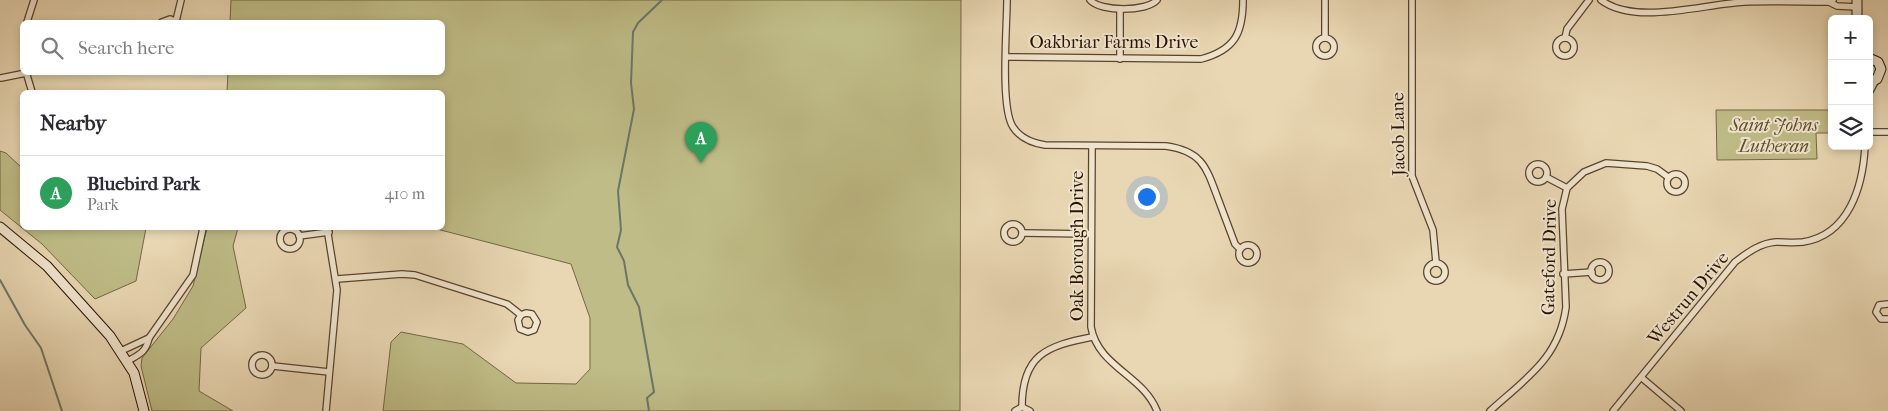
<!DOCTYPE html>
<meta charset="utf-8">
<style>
body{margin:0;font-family:"IM FELL French Canon",serif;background:#f7f7f7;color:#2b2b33}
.controls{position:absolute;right:15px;top:15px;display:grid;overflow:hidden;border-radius:8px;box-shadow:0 2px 8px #0003}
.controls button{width:45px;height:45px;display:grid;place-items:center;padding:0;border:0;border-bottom:1px solid #e1e1e2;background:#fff;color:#2b2b33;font:25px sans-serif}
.you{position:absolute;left:1146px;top:196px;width:18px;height:18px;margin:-12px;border:4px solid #fff;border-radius:50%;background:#1a73e8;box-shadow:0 0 0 8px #1a73e833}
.badge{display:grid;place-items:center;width:32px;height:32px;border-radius:50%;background:#8f2418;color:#fff;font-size:16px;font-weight:700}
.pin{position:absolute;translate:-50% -41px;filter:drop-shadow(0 1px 2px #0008)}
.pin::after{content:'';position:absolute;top:26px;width:18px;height:15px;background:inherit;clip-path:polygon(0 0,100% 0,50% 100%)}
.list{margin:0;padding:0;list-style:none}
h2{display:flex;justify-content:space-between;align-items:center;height:65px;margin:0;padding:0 20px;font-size:21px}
h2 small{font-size:16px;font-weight:400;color:#7c7c81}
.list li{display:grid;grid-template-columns:32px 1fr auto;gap:15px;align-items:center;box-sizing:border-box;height:75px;padding:0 20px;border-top:1px solid #e1e1e2}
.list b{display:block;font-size:19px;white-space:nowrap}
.list p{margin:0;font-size:16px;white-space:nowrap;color:#7c7c81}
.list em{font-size:16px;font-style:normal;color:#7c7c81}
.icon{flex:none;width:28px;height:28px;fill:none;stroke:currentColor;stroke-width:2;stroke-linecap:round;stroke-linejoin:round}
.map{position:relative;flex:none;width:1888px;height:411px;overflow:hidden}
.search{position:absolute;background:#fff;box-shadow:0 2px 8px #0003;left:20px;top:20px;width:425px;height:55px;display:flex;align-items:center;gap:12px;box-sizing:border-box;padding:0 18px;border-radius:8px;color:#7c7c81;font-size:19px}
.panel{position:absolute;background:#fff;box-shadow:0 2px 8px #0003;left:20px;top:90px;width:425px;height:140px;border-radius:8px}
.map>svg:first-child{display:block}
.green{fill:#bfbc87;stroke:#736744}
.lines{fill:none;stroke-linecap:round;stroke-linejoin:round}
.stream{stroke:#6a7768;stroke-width:2}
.street-casing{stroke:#58432d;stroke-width:8}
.secondary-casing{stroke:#271200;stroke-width:11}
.street{stroke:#f1e5ce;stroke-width:5.5}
.secondary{stroke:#f1e5ce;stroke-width:9}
.labels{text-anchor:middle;stroke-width:4;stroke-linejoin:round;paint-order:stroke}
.street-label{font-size:18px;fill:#271200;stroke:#f1e5ce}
.park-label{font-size:18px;font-style:italic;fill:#5c4e2f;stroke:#f1e5ce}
</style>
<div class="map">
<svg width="1888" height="411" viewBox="0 0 1888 411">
<rect width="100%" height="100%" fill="#e9d7b3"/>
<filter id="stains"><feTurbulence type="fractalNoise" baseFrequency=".004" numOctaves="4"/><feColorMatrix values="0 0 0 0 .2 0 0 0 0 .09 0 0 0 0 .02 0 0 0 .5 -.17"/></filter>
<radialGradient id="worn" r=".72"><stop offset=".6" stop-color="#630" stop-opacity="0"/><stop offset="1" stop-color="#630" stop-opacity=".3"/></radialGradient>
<g class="green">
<path d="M 231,0 L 961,0 L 960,411 L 383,411 L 391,342 L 401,332 L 463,344 L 516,383 L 576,384 L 590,369 L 590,318 L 571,264 L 433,228 L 442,228 L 442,92 L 227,92 L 228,73 L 442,72 L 442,22 L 230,22 Z"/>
<path d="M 1716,110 L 1832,110 L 1832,133 L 1816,133 L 1817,159 L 1717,160 Z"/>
<path d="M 0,151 L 6,153 L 22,168 L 22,228 L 146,228 L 136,281 L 95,299 L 42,244 L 0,210 Z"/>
<path d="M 207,228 L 238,228 L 233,246 L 246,308 L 201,348 L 199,391 L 233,411 L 152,411 L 141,366 L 142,358 L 173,319 L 193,286 Z"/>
</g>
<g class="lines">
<g class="stream">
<path d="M 0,280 L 25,325 L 41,348 L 62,411"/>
<path d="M 649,411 L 647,398 L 654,392 L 639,307 L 628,285 L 624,261 L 617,247 L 621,230 L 618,191 L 634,109 L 631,83 L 633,32 L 638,23 L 662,0"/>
</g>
<g class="street-casing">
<g id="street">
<path d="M 1007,0 C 1007,26 1000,108 1013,127 C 1020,138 1032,143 1045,145 L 1166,146 C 1201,151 1206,166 1217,196 C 1223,212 1229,228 1235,244 L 1240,249"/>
<path d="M 1090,0 C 1100,12 1147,12 1157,0"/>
<path d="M 1412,0 L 1412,176 L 1433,230 L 1436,262"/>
<path d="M 1601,0 C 1635,26 1703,4 1744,2 C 1772,1 1800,2 1829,2 L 1833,0"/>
<path d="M 1829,2 L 1837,6 L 1857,7"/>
<path d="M 176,21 L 181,0"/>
<path d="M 27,22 L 34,0"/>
<path d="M 162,22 L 170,19 L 177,22"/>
<circle cx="1565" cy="47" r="9"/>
<circle cx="1325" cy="47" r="9"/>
<path d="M 1325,38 L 1325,0"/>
<path d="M 1565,38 L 1567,29 L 1589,0"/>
<path d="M 1006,57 L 1201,59 C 1235,50 1243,33 1243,0"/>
<path d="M 1120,59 L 1120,9"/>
<path d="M 26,72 L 32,92"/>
<path d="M 1,78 L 26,73"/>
<path d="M 1869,93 L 1876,80"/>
<path d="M 1869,132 L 1888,132"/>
<path d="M 1092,146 L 1091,327 C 1098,367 1143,375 1157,411"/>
<circle cx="1538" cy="173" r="9"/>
<circle cx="1676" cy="183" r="9"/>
<path d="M 1546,177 L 1567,188"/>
<circle cx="1013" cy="233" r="9"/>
<circle cx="290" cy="239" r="10"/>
<path d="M 1023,233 L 1091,234"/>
<path d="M 299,236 L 329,232"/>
<circle cx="1248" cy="254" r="9"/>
<circle cx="1600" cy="271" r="9"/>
<circle cx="1436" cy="272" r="9"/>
<path d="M 1563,274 L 1592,272"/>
<path d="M 337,279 L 402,274 L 415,275 L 507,304 L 521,315 L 526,313 L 532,314 L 537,322 L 534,330 L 528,332 L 520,329 L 518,320 L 521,315"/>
<path d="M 1888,304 L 1879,305 L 1876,312 L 1881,319 L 1888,319"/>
<path d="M 121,351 L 149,338"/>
<circle cx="262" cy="365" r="10"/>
<path d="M 128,361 C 140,354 146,352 149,338 L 193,275 L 203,228"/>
<path d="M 273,366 L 329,372"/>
<path d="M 1642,378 L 1681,411"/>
<path d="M 1022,407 C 1022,355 1046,346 1092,337"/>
<path d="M 326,411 L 337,290 L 327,228"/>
<path d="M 1015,411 L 1022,407 L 1030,411"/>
<path d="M 1490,411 C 1525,379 1559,359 1566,307 L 1562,209 L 1567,188 L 1584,172 L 1606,163 L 1647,166 L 1657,169 L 1668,177"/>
<path d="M 1613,411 L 1735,262 C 1747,253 1760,243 1776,242 C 1785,242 1794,243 1803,242 C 1849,235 1863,186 1865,146"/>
</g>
</g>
<g class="secondary-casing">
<g id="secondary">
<path d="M 1857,19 L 1857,0"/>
<path d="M 1869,58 L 1878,62 L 1881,69 L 1877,79 L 1869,82"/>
<path d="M 0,227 L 47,266 L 110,336 L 134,373 L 144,411"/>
</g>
</g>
<use href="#street" class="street"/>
<use href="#secondary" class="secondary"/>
</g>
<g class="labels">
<g class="street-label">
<text x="1114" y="48">Oakbriar Farms Drive</text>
<text transform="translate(1398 134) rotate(-91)" y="6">Jacob Lane</text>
<text transform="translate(1077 246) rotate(-90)" y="6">Oak Borough Drive</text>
<text transform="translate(1549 257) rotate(-89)" y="6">Gateford Drive</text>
<text transform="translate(1688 298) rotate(-50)" y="6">Westrun Drive</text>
</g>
<g class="park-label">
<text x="1774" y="131">Saint Johns<tspan x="1774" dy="21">Lutheran</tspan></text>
</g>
</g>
<rect width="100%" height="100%" filter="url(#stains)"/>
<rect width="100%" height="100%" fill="url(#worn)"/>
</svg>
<div class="controls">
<button>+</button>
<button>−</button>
<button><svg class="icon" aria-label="layers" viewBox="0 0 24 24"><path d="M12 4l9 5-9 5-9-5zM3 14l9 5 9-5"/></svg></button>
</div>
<div class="you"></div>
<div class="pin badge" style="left:701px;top:163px;background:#2e9e5b">A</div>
<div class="search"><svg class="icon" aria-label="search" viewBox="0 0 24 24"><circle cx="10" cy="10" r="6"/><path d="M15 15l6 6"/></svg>Search here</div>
<section class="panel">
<h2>Nearby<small></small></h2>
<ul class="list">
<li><span class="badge" style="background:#2e9e5b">A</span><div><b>Bluebird Park</b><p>Park</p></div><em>410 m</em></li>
</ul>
</section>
</div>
